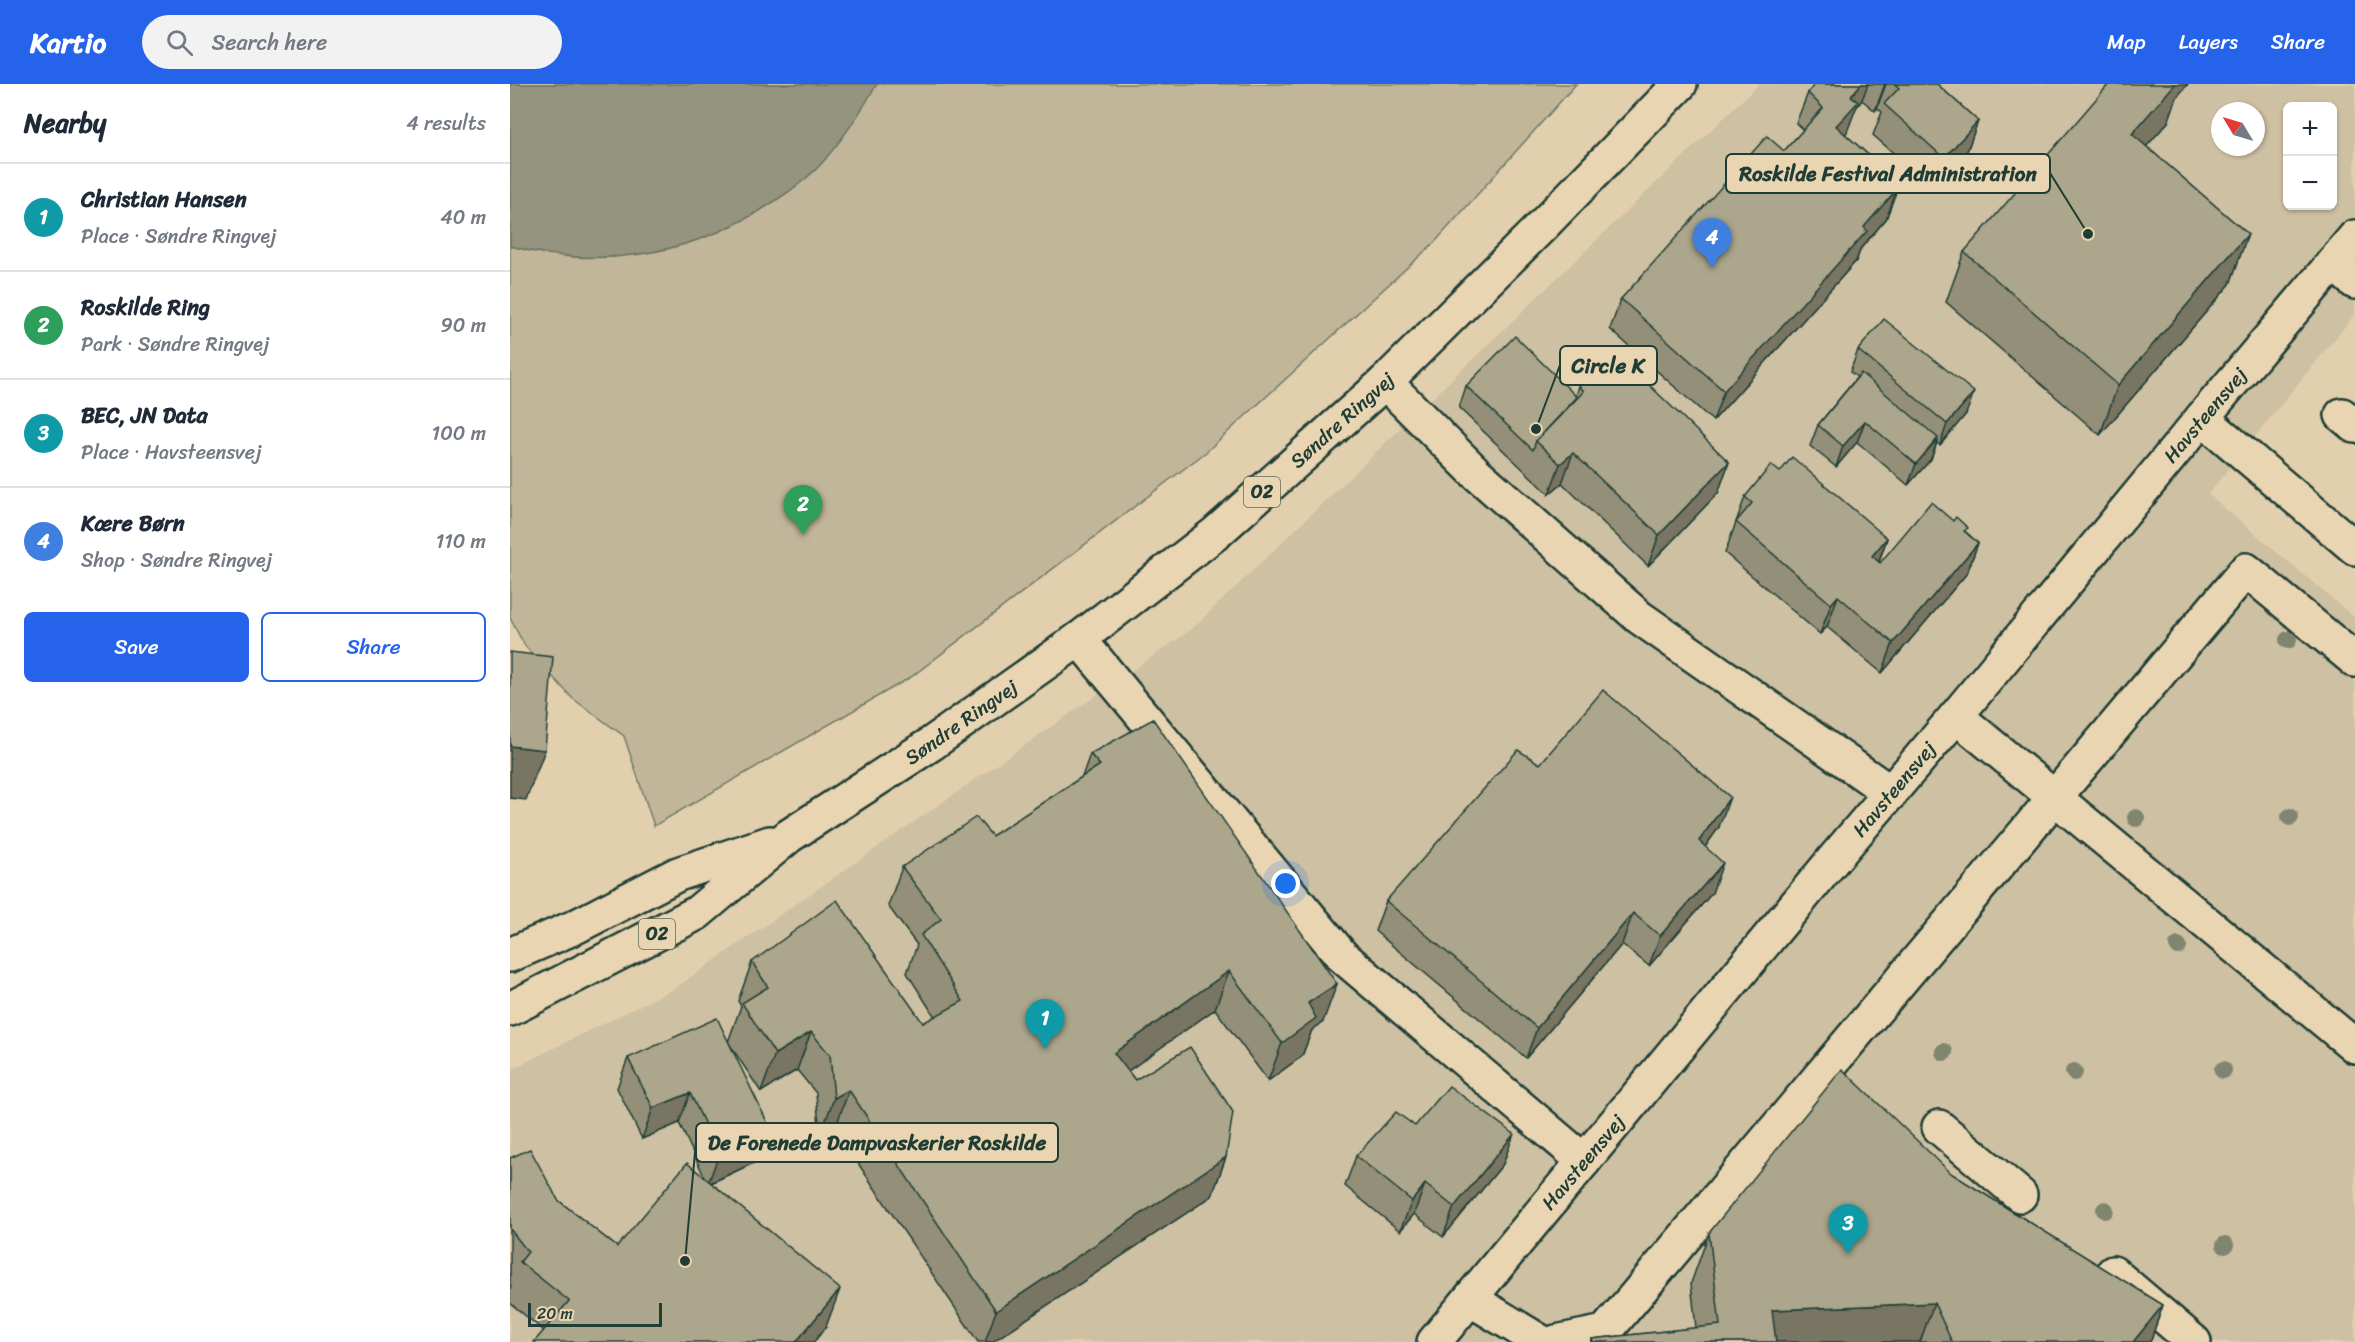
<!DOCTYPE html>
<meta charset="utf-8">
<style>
body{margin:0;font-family:Sriracha,sans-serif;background:#f2f2f3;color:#1f2937}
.controls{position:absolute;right:18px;top:18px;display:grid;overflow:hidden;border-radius:9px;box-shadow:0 2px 4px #0004}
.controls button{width:54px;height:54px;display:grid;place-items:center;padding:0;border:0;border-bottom:2px solid #e0e1e3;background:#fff;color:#1f2937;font:30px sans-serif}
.compass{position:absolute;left:1701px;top:18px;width:54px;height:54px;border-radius:50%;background:#fff;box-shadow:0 2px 4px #0004;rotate:308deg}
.scale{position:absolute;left:18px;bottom:15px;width:134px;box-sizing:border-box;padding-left:6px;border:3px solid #1f3d34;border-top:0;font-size:16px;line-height:21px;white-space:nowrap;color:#1f3d34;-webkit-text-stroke:4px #ead5b3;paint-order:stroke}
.you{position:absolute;left:776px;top:800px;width:21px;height:21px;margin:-15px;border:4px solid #fff;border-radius:50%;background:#1a73e8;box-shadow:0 0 0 9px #1a73e833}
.badge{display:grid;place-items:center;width:39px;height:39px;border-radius:50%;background:#2563eb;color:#fff;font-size:20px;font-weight:700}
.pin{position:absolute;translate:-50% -50px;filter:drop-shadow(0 2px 3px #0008)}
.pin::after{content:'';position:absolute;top:32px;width:21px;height:18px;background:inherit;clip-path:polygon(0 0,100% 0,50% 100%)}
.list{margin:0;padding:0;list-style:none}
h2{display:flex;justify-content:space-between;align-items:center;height:78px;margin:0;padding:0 24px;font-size:26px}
h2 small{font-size:20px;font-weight:400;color:#747a83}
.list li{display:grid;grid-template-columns:39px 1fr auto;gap:18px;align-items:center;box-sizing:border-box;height:108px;padding:0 24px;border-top:2px solid #e0e1e3}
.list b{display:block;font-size:22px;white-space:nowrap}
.list p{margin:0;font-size:20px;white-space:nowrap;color:#747a83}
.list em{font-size:20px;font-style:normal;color:#747a83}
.actions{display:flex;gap:12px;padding:18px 24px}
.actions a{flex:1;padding:14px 0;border:2px solid #2563eb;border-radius:9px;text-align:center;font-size:21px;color:#2563eb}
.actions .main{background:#2563eb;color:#fff}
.icon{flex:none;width:33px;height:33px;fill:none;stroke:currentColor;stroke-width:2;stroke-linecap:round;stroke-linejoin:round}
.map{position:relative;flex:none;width:1845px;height:1258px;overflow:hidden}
header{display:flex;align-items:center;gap:36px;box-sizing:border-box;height:84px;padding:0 30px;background:#2563eb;color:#fff}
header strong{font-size:28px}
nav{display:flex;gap:33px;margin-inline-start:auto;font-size:21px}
.search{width:420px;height:54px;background:#f2f2f3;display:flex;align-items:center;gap:15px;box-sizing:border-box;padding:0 21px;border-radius:33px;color:#747a83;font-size:22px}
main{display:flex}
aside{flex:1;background:#fff}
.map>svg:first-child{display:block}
.built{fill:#cec0a2;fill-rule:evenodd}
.green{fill:#c2b69a;stroke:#707a67;stroke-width:1.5}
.water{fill:#95947e;stroke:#667160;stroke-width:1.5}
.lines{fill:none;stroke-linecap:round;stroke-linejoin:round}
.minor-casing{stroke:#1f3d34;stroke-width:38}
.major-casing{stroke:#1f3d34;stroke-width:38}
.minor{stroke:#ead5b3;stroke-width:33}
.major{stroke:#ead5b3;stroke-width:33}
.tree{fill:#808570}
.wall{fill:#938f78;stroke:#1f3d34;stroke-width:1.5}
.shaded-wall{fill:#787462;stroke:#1f3d34;stroke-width:1.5}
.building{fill:#aba68c;stroke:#1f3d34;stroke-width:1.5}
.labels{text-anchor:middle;stroke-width:6;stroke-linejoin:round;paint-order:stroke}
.shield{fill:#ead5b3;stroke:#5c6b5a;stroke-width:1.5}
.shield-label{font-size:18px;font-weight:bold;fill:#1f3d34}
.street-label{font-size:20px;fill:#1f3d34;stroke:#ead5b3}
.leader{fill:none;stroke:#1f3d34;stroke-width:2}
.callout-dot{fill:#1f3d34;stroke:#ead5b3;stroke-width:2}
.callout{fill:#ead5b3;stroke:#1f3d34;stroke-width:2}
.callout-label{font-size:21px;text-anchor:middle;font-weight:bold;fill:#1f3d34}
</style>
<header>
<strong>Kartio</strong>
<div class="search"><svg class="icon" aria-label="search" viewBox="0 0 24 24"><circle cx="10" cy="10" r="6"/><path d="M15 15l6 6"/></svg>Search here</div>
<nav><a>Map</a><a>Layers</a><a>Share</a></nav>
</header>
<main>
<aside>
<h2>Nearby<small>4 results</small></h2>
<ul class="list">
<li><span class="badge" style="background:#0f9aa8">1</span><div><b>Christian Hansen</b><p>Place · Søndre Ringvej</p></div><em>40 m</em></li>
<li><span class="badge" style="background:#2e9e5b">2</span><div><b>Roskilde Ring</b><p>Park · Søndre Ringvej</p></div><em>90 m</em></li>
<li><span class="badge" style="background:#0f9aa8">3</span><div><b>BEC, JN Data</b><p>Place · Havsteensvej</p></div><em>100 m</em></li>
<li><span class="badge" style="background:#3f7fe0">4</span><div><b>Kære Børn</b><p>Shop · Søndre Ringvej</p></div><em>110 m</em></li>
</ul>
<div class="actions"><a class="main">Save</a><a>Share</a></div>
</aside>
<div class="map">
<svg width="1845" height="1258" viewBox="0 0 1845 1258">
<rect width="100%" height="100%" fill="#e2cfae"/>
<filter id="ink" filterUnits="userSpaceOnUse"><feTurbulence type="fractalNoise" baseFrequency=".0167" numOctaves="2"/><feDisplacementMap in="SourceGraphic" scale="12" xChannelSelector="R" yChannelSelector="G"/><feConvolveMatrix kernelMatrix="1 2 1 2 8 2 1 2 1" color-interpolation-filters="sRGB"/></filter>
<g filter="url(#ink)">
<path class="built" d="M 1249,0 L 1845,0 L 1845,230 L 1698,410 L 1845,534 L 1845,1258 L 0,1258 L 0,986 L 165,904 L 682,545 ZM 1778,22 L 1822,22 L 1822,122 L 1778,122 ZM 1710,27 L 1746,27 L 1746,63 L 1710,63 Z"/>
<path class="green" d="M 0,0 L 1066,0 L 926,157 L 696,368 L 401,593 L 144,742 L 114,652 L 62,614 L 15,562 L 0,534 Z"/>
<path class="water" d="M 0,0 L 367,0 C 351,28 334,54 312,79 C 295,98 272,113 251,126 C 175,172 86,186 0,162 Z"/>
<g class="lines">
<g class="minor-casing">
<g id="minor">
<path d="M 1823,179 L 1845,198"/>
<path d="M 875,298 L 965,388 L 1129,533 L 1381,709"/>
<path d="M 1832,331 L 1845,342"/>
<path d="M 1692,334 L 1845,464"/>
<path d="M 569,555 L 832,872 L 1074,1077"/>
<path d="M 1446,632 L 1845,962"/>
<path d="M 1429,1043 L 1510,1111"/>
<path d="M 1603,1189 L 1684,1258"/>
<path d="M 960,1215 L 1031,1258"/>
<path d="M 924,1258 L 1323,776 L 1446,632 L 1692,334 L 1845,153"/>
<path d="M 1046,1258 L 1095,1248 L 1736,486 L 1845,576"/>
</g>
</g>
<g class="major-casing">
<g id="major">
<path d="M 0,871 L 65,843 L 168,790 L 260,759"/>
<path d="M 0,925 L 187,829 L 279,752 L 421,660 L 569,555 L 706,449 L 875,298 L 1032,142 L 1170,0"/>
</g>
</g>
<use href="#minor" class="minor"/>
<use href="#major" class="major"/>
</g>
<g class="tree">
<circle cx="1778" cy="556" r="9"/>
<circle cx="1780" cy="733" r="9"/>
<circle cx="1626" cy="734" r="9"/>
<circle cx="1668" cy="862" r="9"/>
<circle cx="1434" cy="968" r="9"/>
<circle cx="1713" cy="986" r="9"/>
<circle cx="1564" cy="988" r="9"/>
<circle cx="1595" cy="1126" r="9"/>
<circle cx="1715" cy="1161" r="9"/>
</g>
<g class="wall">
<path d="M 1305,0 L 1427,0 L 1468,37 L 1457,67 L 1423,104 L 1363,51 L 1372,28 L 1367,24 L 1365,27 L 1352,16 L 1346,24 L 1335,50 L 1384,94 L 1382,100 L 1387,105 L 1376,135 L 1351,164 L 1346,177 L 1203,337 L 1100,245 L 1111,215 L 1274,67 L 1293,46 L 1286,39 L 1298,9 Z"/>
<path d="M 1667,13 L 1658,38 L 1636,62 L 1738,150 L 1720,200 L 1590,351 L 1436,218 L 1454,168 Z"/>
<path d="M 1348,266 L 1456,330 L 1430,361 L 1427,359 L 1421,375 L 1398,401 L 1347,358 L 1326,383 L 1300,362 L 1308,341 L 1347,293 L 1340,288 Z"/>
<path d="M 1129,299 L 1219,378 L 1208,409 L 1138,482 L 1052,399 L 1039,410 L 949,324 L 956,302 L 1066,312 L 1069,302 Z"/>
<path d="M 1270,388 L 1377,454 L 1369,478 L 1370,479 L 1456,448 L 1468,459 L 1457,489 L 1372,589 L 1317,543 L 1310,550 L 1215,469 L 1235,413 Z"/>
<path d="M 580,670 L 813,938 L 802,946 L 792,972 L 758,997 L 705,925 L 618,987 L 625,996 L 716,1073 L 702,1112 L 482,1258 L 468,1258 L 325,1045 L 310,1052 L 306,1009 L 287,986 L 251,1008 L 218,958 L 231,922 L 228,917 L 242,878 L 413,939 L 425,933 L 397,889 L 407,861 L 378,822 L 392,783 L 482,752 L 572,693 Z"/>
<path d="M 1209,743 L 1195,763 L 1202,809 L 1139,882 L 1112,860 L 1016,974 L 865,847 L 876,817 Z"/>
<path d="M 118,974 L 261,1046 L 250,1076 L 201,1099 L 316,1243 L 34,1247 L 0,1219 L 0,1206 L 1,1203 L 0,1201 L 0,1074 L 48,1116 L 107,1163 L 195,1094 L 169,1039 L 132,1055 L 107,1004 Z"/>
<path d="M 905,1042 L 993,1080 L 933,1153 L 904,1130 L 890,1147 L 835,1102 L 846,1072 Z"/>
<path d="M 1442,1090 L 1653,1221 L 1640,1258 L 1081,1258 L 1082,1255 L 1186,1244 L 1181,1199 L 1199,1149 Z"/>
</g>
<g class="shaded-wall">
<path d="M 1351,0 L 1358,0 L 1352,16 L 1346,24 L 1337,48 L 1315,72 L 1326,42 L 1341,12 Z"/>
<path d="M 1375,0 L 1376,0 L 1367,24 L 1365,27 Z"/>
<path d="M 1662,0 L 1678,0 L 1667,13 L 1658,38 L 1604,99 L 1622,50 Z"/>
<path d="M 1468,37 L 1457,67 L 1423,104 L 1434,74 Z"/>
<path d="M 1384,94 L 1376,118 L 1387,105 L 1376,135 L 1351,164 L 1346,177 L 1203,337 L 1214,307 L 1354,143 Z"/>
<path d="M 1738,150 L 1720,200 L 1590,351 L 1608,301 Z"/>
<path d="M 1464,308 L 1456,330 L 1430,361 L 1437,340 Z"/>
<path d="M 1355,337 L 1347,358 L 1326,383 L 1333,362 Z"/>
<path d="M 1428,354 L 1421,375 L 1398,401 L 1406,380 Z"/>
<path d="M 1063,369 L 1052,399 L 1039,410 L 1050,380 Z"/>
<path d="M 1219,378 L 1208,409 L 1138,482 L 1149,451 Z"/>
<path d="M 1377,454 L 1366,485 L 1362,472 Z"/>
<path d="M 1468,459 L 1457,489 L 1372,589 L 1383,559 Z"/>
<path d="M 1328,512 L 1317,543 L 1310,550 L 1321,520 Z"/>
<path d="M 0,662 L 35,666 L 16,716 L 0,714 Z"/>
<path d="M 1220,713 L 1209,743 L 1178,787 L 1189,757 Z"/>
<path d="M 1213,779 L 1202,809 L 1139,882 L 1150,852 Z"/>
<path d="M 1123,829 L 1112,860 L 1016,974 L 1027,944 Z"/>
<path d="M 719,887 L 705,925 L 590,1007 L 604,969 Z"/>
<path d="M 827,900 L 813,938 L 802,946 L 792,972 L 758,997 L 772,959 L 798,919 Z"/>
<path d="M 301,948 L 287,986 L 251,1008 L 265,970 Z"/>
<path d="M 339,1006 L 325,1045 L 310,1052 L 324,1014 Z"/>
<path d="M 180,1009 L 169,1039 L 132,1055 L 143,1024 Z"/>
<path d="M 261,1046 L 250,1076 L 198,1100 L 209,1070 Z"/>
<path d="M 1004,1050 L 993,1080 L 933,1153 L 944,1123 Z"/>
<path d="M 716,1073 L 702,1112 L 482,1258 L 475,1258 L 486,1227 Z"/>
<path d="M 915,1100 L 904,1130 L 890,1147 L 902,1117 Z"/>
<path d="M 330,1205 L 316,1243 L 304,1258 L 286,1258 Z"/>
<path d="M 1424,1219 L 1410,1258 L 1250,1258 L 1262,1226 Z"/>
<path d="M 1653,1221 L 1640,1258 L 1623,1258 Z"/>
</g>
<g class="building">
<path d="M 1305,0 L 1351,0 L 1341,12 L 1348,18 L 1326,42 L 1384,94 L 1381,99 L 1387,105 L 1354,143 L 1357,147 L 1214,307 L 1111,215 L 1257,52 L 1274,67 L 1313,24 L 1298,9 Z"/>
<path d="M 1385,0 L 1427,0 L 1468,37 L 1434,74 L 1374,20 L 1389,4 Z"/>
<path d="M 1599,0 L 1665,0 L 1622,50 L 1738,150 L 1608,301 L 1454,168 Z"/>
<path d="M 1374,235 L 1464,308 L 1437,340 L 1348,266 Z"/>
<path d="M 1005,252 L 1067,313 L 1026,357 L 1023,366 L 956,302 Z"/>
<path d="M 1100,271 L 1129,299 L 1133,295 L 1219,378 L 1149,451 L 1063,369 L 1050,380 L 1026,357 L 1074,307 L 1069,302 Z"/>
<path d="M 1351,289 L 1428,354 L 1406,380 L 1355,337 L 1333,362 L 1308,341 Z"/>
<path d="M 1282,373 L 1377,454 L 1362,472 L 1370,479 L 1421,418 L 1443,437 L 1446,433 L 1458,444 L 1454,447 L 1468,459 L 1383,559 L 1328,512 L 1321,520 L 1226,438 L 1242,419 L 1235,413 L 1261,381 L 1270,388 Z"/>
<path d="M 0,568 L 43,573 L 35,666 L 0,662 Z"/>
<path d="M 1093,606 L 1220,713 L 1189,757 L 1213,779 L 1150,852 L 1123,829 L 1027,944 L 876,817 L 1008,666 L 1030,680 Z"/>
<path d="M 643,635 L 827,900 L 798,919 L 806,934 L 772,959 L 719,887 L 604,969 L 625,996 L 680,963 L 723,1028 L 716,1073 L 486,1227 L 339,1006 L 324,1014 L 320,971 L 301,948 L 265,970 L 232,919 L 258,903 L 242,878 L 327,816 L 413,939 L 453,917 L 411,851 L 431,835 L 392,783 L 466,733 L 482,752 L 590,681 L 580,670 Z"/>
<path d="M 207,934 L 261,1046 L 209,1070 L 180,1009 L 143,1024 L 118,974 Z"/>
<path d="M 1332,985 L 1442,1090 L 1653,1221 L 1623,1258 L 1442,1258 L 1424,1219 L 1262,1226 L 1266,1258 L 1083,1258 L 1082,1255 L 1210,1241 L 1199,1149 Z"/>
<path d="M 939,1002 L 1004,1050 L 944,1123 L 915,1100 L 902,1117 L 846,1072 L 886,1028 L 905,1042 Z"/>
<path d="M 20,1065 L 48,1116 L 107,1163 L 177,1079 L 330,1205 L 286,1258 L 24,1258 L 59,1217 L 10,1178 L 18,1168 L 0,1145 L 0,1074 Z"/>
</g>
</g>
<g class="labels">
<g class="shield">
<rect x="734" y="393" width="36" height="30" rx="4.5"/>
<rect x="129" y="835" width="36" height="30" rx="4.5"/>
</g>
<g class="shield-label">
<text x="752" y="414">O2</text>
<text x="147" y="856">O2</text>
</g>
<g class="street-label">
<text transform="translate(1695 331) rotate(-50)" y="7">Havsteensvej</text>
<text transform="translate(832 336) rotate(-42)" y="7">Søndre Ringvej</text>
<text transform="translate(451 638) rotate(-35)" y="7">Søndre Ringvej</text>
<text transform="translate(1384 705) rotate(-50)" y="7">Havsteensvej</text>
<text transform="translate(1073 1078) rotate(-50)" y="7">Havsteensvej</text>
</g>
</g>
<path class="leader" d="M1578 150L1540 89M1026 345L1050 281M175 1177L186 1058"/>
<g class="callout-dot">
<circle cx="1578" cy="150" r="6"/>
<circle cx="1026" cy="345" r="6"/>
<circle cx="175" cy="1177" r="6"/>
</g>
<g class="callout">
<rect x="1216" y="70" width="324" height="39" rx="6"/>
<rect x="1050" y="262" width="97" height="39" rx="6"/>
<rect x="186" y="1039" width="362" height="39" rx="6"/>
</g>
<g class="callout-label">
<text x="1378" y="97">Roskilde Festival Administration</text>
<text x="1098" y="289">Circle K</text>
<text x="367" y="1066">De Forenede Dampvaskerier Roskilde</text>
</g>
</svg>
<div class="controls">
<button>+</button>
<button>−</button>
</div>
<svg class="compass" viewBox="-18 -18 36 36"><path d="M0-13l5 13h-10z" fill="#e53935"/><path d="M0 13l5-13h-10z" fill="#747a83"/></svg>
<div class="scale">20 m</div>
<div class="you"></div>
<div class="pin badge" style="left:535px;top:965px;background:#0f9aa8">1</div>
<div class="pin badge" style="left:293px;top:451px;background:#2e9e5b">2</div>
<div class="pin badge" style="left:1338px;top:1170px;background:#0f9aa8">3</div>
<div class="pin badge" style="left:1202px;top:184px;background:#3f7fe0">4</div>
</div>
</main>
